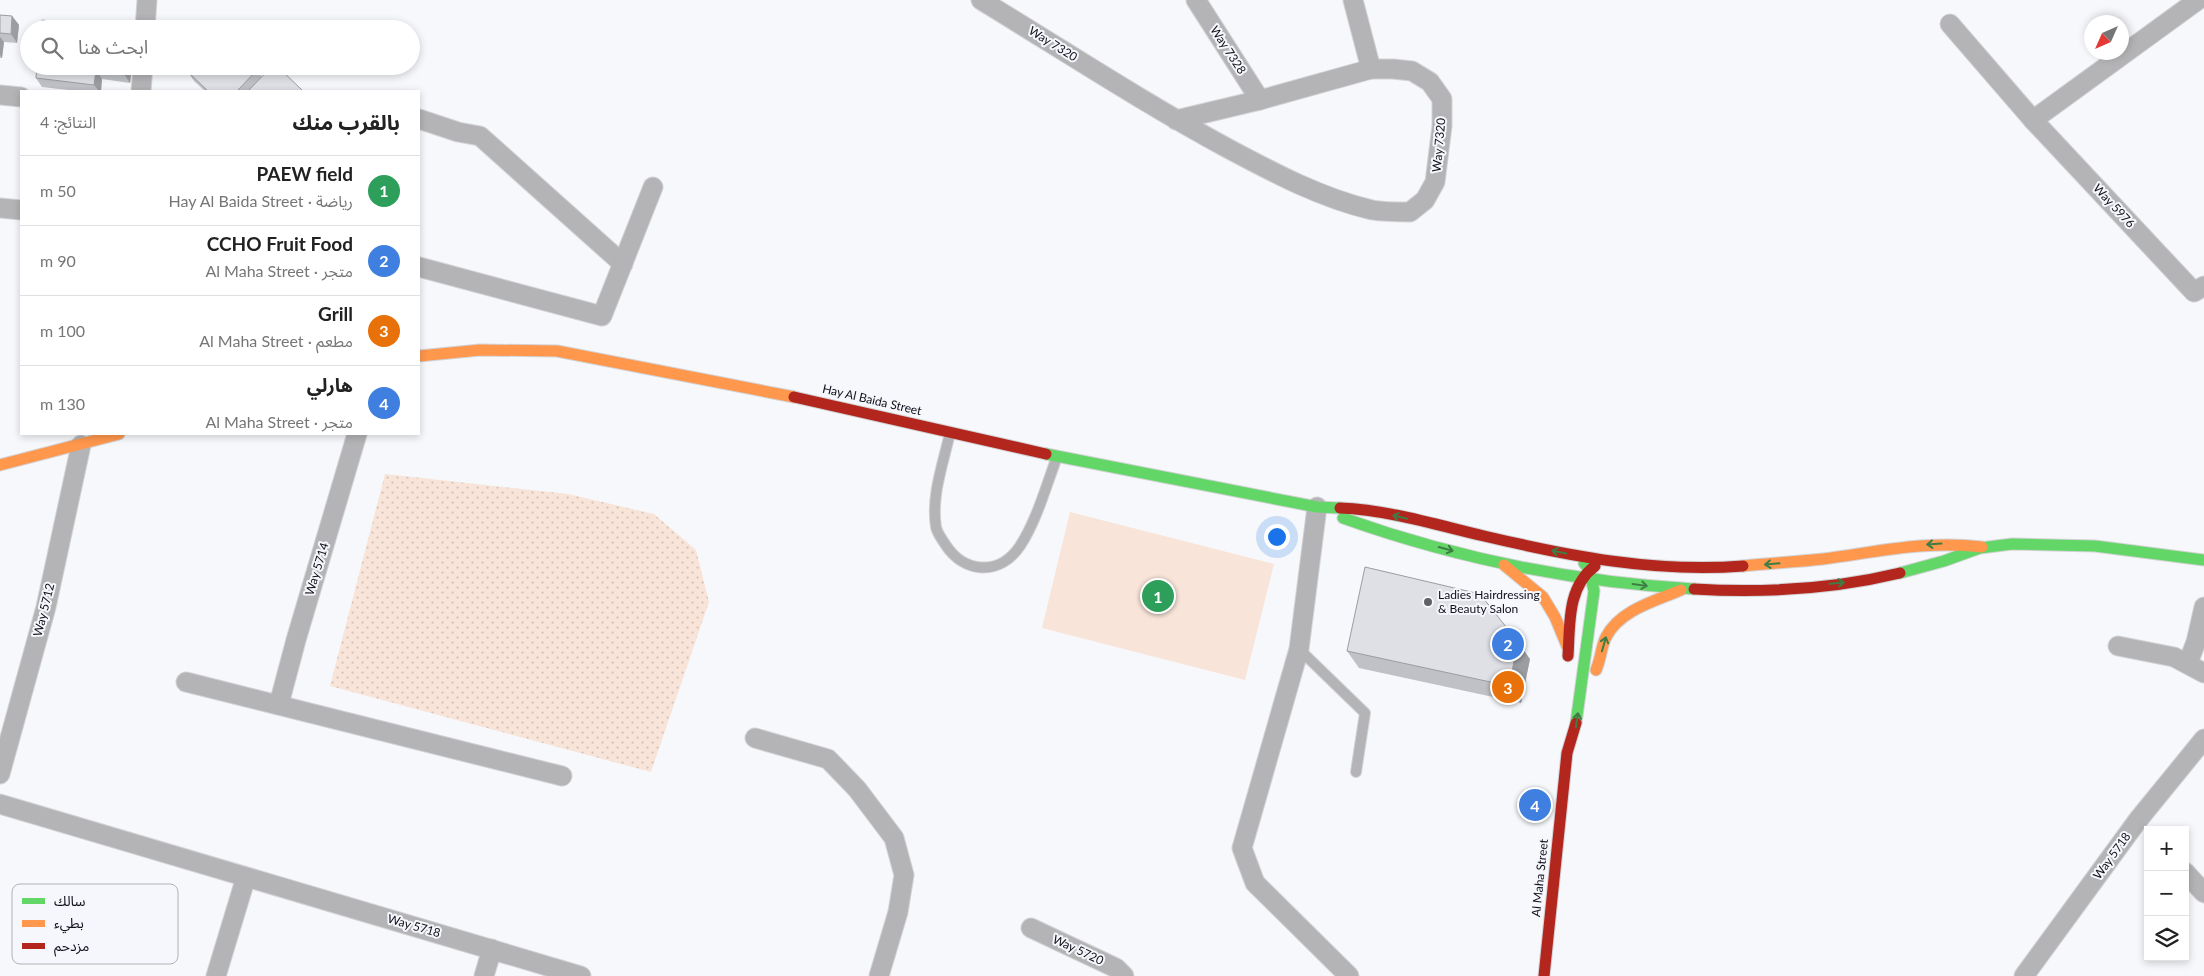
<!DOCTYPE html>
<html lang="ar">
<meta charset="utf-8">
<style>
body{margin:0;font-family:Lato,"Noto Sans Arabic",sans-serif;background:#f6f6f6;color:#222;direction:rtl}
.controls{position:absolute;right:15px;bottom:15px;display:grid;overflow:hidden;border-radius:0px;box-shadow:0 2px 8px #0003}
.controls button{width:45px;height:45px;display:grid;place-items:center;padding:0;border:0;border-bottom:1px solid #e0e0e0;background:#fff;color:#222;font:25px sans-serif}
.compass{position:absolute;left:2084px;top:15px;width:45px;height:45px;border-radius:50%;background:#fff;box-shadow:0 2px 8px #0003;rotate:225deg}
.you{position:absolute;left:1276px;top:536px;width:18px;height:18px;margin:-12px;border:4px solid #fff;border-radius:50%;background:#1a73e8;box-shadow:0 0 0 8px #1a73e833}
.badge{display:grid;place-items:center;width:32px;height:32px;border-radius:50%;background:#b45309;color:#fff;font-size:16px;font-weight:700}
.pin{position:absolute;translate:-50% -50%;border:2px solid #fff;box-shadow:0 1px 5px #0006}
.list{margin:0;padding:0;list-style:none}
h2{display:flex;justify-content:space-between;align-items:center;height:65px;margin:0;padding:0 20px;font-size:21px}
h2 small{font-size:16px;font-weight:400;color:#767676}
.list li{display:grid;grid-template-columns:32px 1fr auto;gap:15px;align-items:center;box-sizing:border-box;height:70px;padding:0 20px;border-top:1px solid #e0e0e0}
.list b{display:block;font-size:19px;white-space:nowrap}
.list p{margin:0;font-size:16px;white-space:nowrap;color:#767676}
.list em{font-size:16px;font-style:normal;color:#767676}
.icon{flex:none;width:28px;height:28px;fill:none;stroke:currentColor;stroke-width:2;stroke-linecap:round;stroke-linejoin:round}
.map{position:relative;flex:none;width:2204px;height:976px;overflow:hidden;direction:ltr}
.search{position:absolute;background:#fff;box-shadow:0 2px 8px #0003;left:20px;top:20px;width:400px;height:55px;display:flex;align-items:center;gap:12px;box-sizing:border-box;padding:0 18px;border-radius:28px;color:#767676;font-size:19px}
.panel{position:absolute;background:#fff;box-shadow:0 2px 8px #0003;left:20px;top:90px;width:400px;height:345px;border-radius:0px;direction:rtl}
.map>svg:first-child{display:block}
.grass{fill:#f8e4d8}
.park{fill:url(#park-dots)}
.lines{fill:none;stroke-linecap:round;stroke-linejoin:round}
.lane-casing{stroke:#d3d3d6;stroke-width:12}
.street-casing{stroke:#d3d3d6;stroke-width:21}
.fast-casing{stroke:#d3d3d6;stroke-width:13}
.slow-casing{stroke:#d3d3d6;stroke-width:13}
.jam-casing{stroke:#d3d3d6;stroke-width:13}
.lane{stroke:#b4b4b7;stroke-width:10}
.street{stroke:#b4b4b7;stroke-width:19}
.fast{stroke:#63d668;stroke-width:11}
.slow{stroke:#ff974d;stroke-width:11}
.jam{stroke:#b3261e;stroke-width:11}
.wall{fill:#c0c1c6}
.shaded-wall{fill:#9c9da1}
.building{fill:#dfe0e6;stroke:#9c9da1}
.oneway{stroke:#3d7d44}
.poi-dot{fill:#606167;stroke:#f6f7fc;stroke-width:2}
.labels{text-anchor:middle;stroke-width:4;stroke-linejoin:round;paint-order:stroke}
.street-label{font-size:12px;fill:#0f1018;stroke:#f6f7fc}
.poi-label{font-size:12px;fill:#0f1018;stroke:#f6f7fc;text-anchor:start}
.key{fill:#f6f7fc;stroke:#b1b2b8;stroke-width:1}
.key-label{font-size:14px;fill:#0f1018}
</style>
<div class="map">
<svg width="2204" height="976" viewBox="0 0 2204 976">
<defs>
<pattern id="park-dots" width="8" height="8" patternUnits="userSpaceOnUse" patternTransform="scale(1.25)"><rect width="8" height="8" fill="#f8e4d8"/><path d="M2 2h.1M6 6h.1" fill="none" stroke="#d3c3b9" stroke-width="1.8" stroke-linecap="round"/></pattern>
</defs>
<rect width="100%" height="100%" fill="#f7f8fb"/>
<path class="grass" d="M 1070,512 L 1274,564 L 1245,680 L 1042,628 Z"/>
<path class="park" d="M 385,474 L 568,494 L 654,514 L 696,550 L 709,602 L 651,772 L 330,686 Z"/>
<g class="lines">
<g class="lane-casing">
<g id="lane">
<path d="M 950,433 C 943,464 931,496 936,527 C 937,533 942,539 945,544 C 964,574 1000,576 1020,546 C 1037,520 1046,486 1057,457"/>
<path d="M 1299,649 L 1365,713 L 1356,772"/>
</g>
</g>
<g class="street-casing">
<g id="street">
<path d="M 981,0 C 1063,50 1144,103 1229,149 C 1274,173 1321,198 1372,210 C 1384,212 1398,212 1410,212 L 1425,200 L 1435,182 L 1442,126 L 1442,99 L 1430,82 L 1412,71 L 1393,69 L 1371,69 L 1260,100 L 1176,120"/>
<path d="M 1196,0 L 1260,100"/>
<path d="M 1353,0 L 1371,69"/>
<path d="M 2198,0 L 2033,120 L 2194,292 L 2204,286"/>
<path d="M 1950,24 L 2033,120"/>
<path d="M 145,29 L 147,0"/>
<path d="M 141,91 L 143,66"/>
<path d="M 0,95 L 21,97"/>
<path d="M 419,119 L 458,132 L 480,136 L 623,264"/>
<path d="M 0,208 L 21,210"/>
<path d="M 419,267 L 602,316 L 653,187"/>
<path d="M 1317,507 L 1299,649 L 1242,848 L 1255,883 L 1349,976"/>
<path d="M 2118,646 L 2174,657 L 2204,673"/>
<path d="M 2188,663 L 2196,642 L 2204,607"/>
<path d="M 186,682 L 562,776"/>
<path d="M 279,704 L 296,640 L 357,434"/>
<path d="M 755,738 L 828,759 L 857,789 L 894,838 L 904,875 L 898,912 L 879,976"/>
<path d="M 0,774 L 46,607 L 81,445"/>
<path d="M 0,804 L 581,976"/>
<path d="M 2185,872 L 2204,893"/>
<path d="M 1031,928 L 1116,968 L 1124,976"/>
<path d="M 216,976 L 246,877"/>
<path d="M 484,976 L 492,949"/>
<path d="M 2024,976 L 2138,820 L 2204,739"/>
</g>
</g>
<g class="fast-casing">
<g id="fast">
<path d="M 1046,454 L 1317,507 L 1340,508"/>
<path d="M 1343,518 C 1455,558 1575,582 1694,589"/>
<path d="M 1900,573 L 1944,561 L 1980,548 L 2012,544 L 2095,546 L 2204,560"/>
<path d="M 1576,723 L 1594,591 L 1589,569 L 1584,563"/>
</g>
</g>
<g class="slow-casing">
<g id="slow">
<path d="M 419,356 L 480,350 L 557,351 L 794,397"/>
<path d="M 0,465 L 119,434"/>
<path d="M 1504,565 L 1543,597 L 1555,617 L 1567,646"/>
<path d="M 1743,566 C 1770,563 1796,562 1823,559 C 1877,552 1927,540 1982,547"/>
<path d="M 1596,670 C 1601,659 1601,647 1606,637 C 1620,610 1655,601 1681,590"/>
</g>
</g>
<g class="jam-casing">
<g id="jam">
<path d="M 794,397 L 1046,454"/>
<path d="M 1340,508 C 1389,510 1437,525 1484,536 C 1569,556 1656,573 1743,566"/>
<path d="M 1694,589 C 1761,593 1834,589 1900,573"/>
<path d="M 1568,656 C 1570,624 1567,587 1595,566"/>
<path d="M 1544,976 L 1567,753 L 1576,723"/>
</g>
</g>
<use href="#lane" class="lane"/>
<use href="#street" class="street"/>
<use href="#fast" class="fast"/>
<use href="#slow" class="slow"/>
<use href="#jam" class="jam"/>
</g>
<g class="wall">
<path d="M 0,15 L 12,16 L 19,25 L 17,43 L 4,42 L 2,58 L 0,58 Z"/>
<path d="M 132,66 L 130,83 L 102,79 L 101,91 L 77,91 L 42,87 L 36,78 Z"/>
<path d="M 186,66 L 253,66 L 257,70 L 262,77 L 303,91 L 205,91 L 194,81 L 188,72 L 189,70 Z"/>
<path d="M 1347,651 L 1530,659 L 1521,703 L 1359,668 Z"/>
</g>
<g class="shaded-wall">
<path d="M 12,16 L 19,25 L 17,43 L 11,34 Z"/>
<path d="M 0,37 L 4,42 L 2,58 L 0,55 Z"/>
<path d="M 125,66 L 132,66 L 130,83 L 124,74 Z"/>
<path d="M 96,70 L 102,79 L 101,91 L 99,91 L 94,85 Z"/>
<path d="M 1518,642 L 1530,659 L 1521,703 L 1509,686 Z"/>
</g>
<g class="building">
<path d="M 0,15 L 12,16 L 11,34 L 0,33 Z"/>
<path d="M 42,20 L 107,28 L 107,29 L 41,29 Z"/>
<path d="M 37,66 L 125,66 L 124,74 L 96,70 L 94,85 L 36,78 Z"/>
<path d="M 189,66 L 253,66 L 257,70 L 237,91 L 208,91 L 188,72 L 191,68 Z"/>
<path d="M 272,66 L 277,66 L 303,91 L 248,91 Z"/>
<path d="M 1365,567 L 1480,594 L 1518,642 L 1509,686 L 1347,651 Z"/>
</g>
<defs><path id="oneway-shaft" d="M-6 0H5M1.5-3L5.5 0L1.5 3" fill="none" stroke-width="1.6" stroke-linecap="round" stroke-linejoin="round" transform="scale(1.25)"/></defs>
<g class="oneway">
<use href="#oneway-shaft" transform="translate(1400 517) rotate(-167)"/>
<use href="#oneway-shaft" transform="translate(1934 544) rotate(176)"/>
<use href="#oneway-shaft" transform="translate(1446 549) rotate(15)"/>
<use href="#oneway-shaft" transform="translate(1559 552) rotate(-168)"/>
<use href="#oneway-shaft" transform="translate(1772 564) rotate(175)"/>
<use href="#oneway-shaft" transform="translate(1837 583) rotate(-5)"/>
<use href="#oneway-shaft" transform="translate(1640 585) rotate(8)"/>
<use href="#oneway-shaft" transform="translate(1604 644) rotate(-74)"/>
<use href="#oneway-shaft" transform="translate(1577 720) rotate(-82)"/>
</g>
<circle class="poi-dot" cx="1428" cy="602" r="5"/>
<g class="labels">
<g class="street-label">
<text transform="translate(1053 44) rotate(32)" y="4">Way 7320</text>
<text transform="translate(1228 50) rotate(57)" y="4">Way 7328</text>
<text transform="translate(1439 145) rotate(-85)" y="4">Way 7320</text>
<text transform="translate(2114 206) rotate(47)" y="4">Way 5976</text>
<text transform="translate(872 400) rotate(13)" y="4">Hay Al Baida Street</text>
<text transform="translate(317 569) rotate(-73)" y="4">Way 5714</text>
<text transform="translate(44 610) rotate(-76)" y="4">Way 5712</text>
<text transform="translate(2112 856) rotate(-54)" y="4">Way 5718</text>
<text transform="translate(1540 878) rotate(-84)" y="4">Al Maha Street</text>
<text transform="translate(414 926) rotate(16)" y="4">Way 5718</text>
<text transform="translate(1078 950) rotate(25)" y="4">Way 5720</text>
</g>
<g class="poi-label">
<text x="1438" y="599">Ladies Hairdressing<tspan x="1438" dy="14">&amp; Beauty Salon</tspan></text>
</g>
</g>
<rect x="12" y="884" width="166" height="80" rx="8" class="key"/>
<rect x="22" y="898" width="23" height="6" fill="#63d668"/>
<rect x="22" y="920" width="23" height="7" fill="#ff974d"/>
<rect x="22" y="943" width="23" height="6" fill="#b3261e"/>
<g class="key-label">
<text x="54" y="906">سالك</text>
<text x="54" y="928">بطيء</text>
<text x="54" y="951">مزدحم</text>
</g>
</svg>
<div class="controls">
<button>+</button>
<button>−</button>
<button><svg class="icon" aria-label="layers" viewBox="0 0 24 24"><path d="M12 4l9 5-9 5-9-5zM3 14l9 5 9-5"/></svg></button>
</div>
<svg class="compass" viewBox="-18 -18 36 36"><path d="M0-13l5 13h-10z" fill="#e53935"/><path d="M0 13l5-13h-10z" fill="#767676"/></svg>
<div class="you"></div>
<div class="pin badge" style="left:1158px;top:596px;background:#2e9e5b">1</div>
<div class="pin badge" style="left:1508px;top:644px;background:#3f7fe0">2</div>
<div class="pin badge" style="left:1508px;top:687px;background:#e8710a">3</div>
<div class="pin badge" style="left:1535px;top:805px;background:#3f7fe0">4</div>
<div class="search"><svg class="icon" aria-label="search" viewBox="0 0 24 24"><circle cx="10" cy="10" r="6"/><path d="M15 15l6 6"/></svg>ابحث هنا</div>
<section class="panel">
<h2>بالقرب منك<small>النتائج: 4</small></h2>
<ul class="list">
<li><span class="badge" style="background:#2e9e5b">1</span><div><b>PAEW field</b><p>رياضة · Hay Al Baida Street</p></div><em>50 m</em></li>
<li><span class="badge" style="background:#3f7fe0">2</span><div><b>CCHO Fruit Food</b><p>متجر · Al Maha Street</p></div><em>90 m</em></li>
<li><span class="badge" style="background:#e8710a">3</span><div><b>Grill</b><p>مطعم · Al Maha Street</p></div><em>100 m</em></li>
<li><span class="badge" style="background:#3f7fe0">4</span><div><b>هارلي</b><p>متجر · Al Maha Street</p></div><em>130 m</em></li>
</ul>
</section>
</div>
